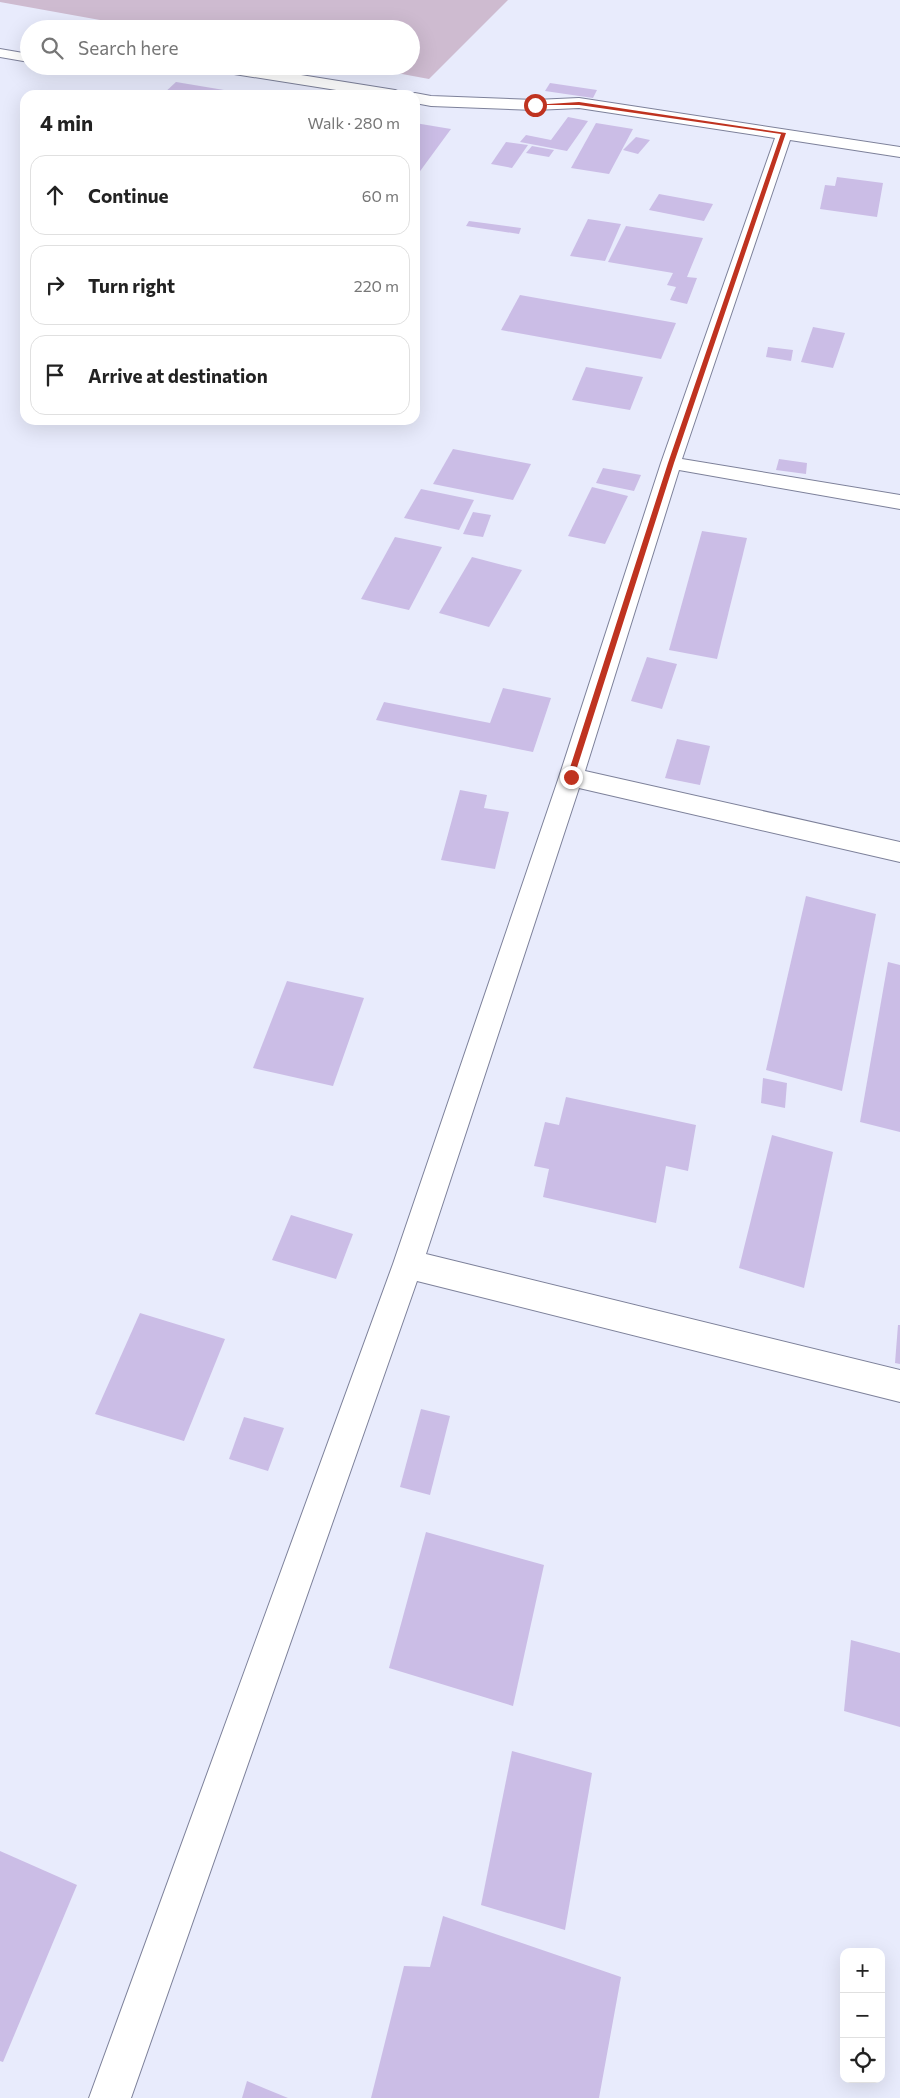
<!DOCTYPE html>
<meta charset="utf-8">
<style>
body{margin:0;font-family:Commissioner,sans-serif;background:#f2f2f2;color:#222}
.controls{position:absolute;right:15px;bottom:15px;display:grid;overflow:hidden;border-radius:10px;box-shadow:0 5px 20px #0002}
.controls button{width:45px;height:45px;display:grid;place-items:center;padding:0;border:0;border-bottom:1px solid #e0e0e0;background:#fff;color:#222;font:25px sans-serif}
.stop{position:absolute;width:15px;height:15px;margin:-11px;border:4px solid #bf3320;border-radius:50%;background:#fff}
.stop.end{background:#bf3320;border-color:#fff;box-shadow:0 1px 5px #0008}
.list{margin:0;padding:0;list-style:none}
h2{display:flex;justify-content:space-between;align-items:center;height:65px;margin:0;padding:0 20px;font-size:21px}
h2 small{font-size:16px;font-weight:400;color:#767676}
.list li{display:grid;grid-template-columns:32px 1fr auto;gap:15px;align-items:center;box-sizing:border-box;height:80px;margin:0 10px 10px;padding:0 10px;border:1px solid #e0e0e0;border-radius:15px}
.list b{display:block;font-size:19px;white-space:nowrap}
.list em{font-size:16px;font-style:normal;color:#767676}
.icon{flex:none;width:28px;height:28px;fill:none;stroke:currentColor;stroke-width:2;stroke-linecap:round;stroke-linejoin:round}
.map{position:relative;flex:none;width:900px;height:2098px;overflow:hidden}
.search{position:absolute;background:#fff;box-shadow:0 5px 20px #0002;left:20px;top:20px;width:400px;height:55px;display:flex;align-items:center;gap:12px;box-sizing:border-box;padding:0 18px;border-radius:28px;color:#767676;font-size:19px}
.panel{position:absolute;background:#fff;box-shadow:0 5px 20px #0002;left:20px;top:90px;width:400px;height:335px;border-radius:15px}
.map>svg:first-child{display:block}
.green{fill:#cebbd0}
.building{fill:#cbbde6}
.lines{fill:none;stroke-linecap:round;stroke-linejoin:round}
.minor-casing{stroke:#7d819a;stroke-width:2}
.minor{fill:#fff;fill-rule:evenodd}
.route{fill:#bf3320}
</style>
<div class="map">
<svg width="900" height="2098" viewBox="0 0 900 2098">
<rect width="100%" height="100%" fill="#e8ebfc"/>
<path class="green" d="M 0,0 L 508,0 L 429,79 L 359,66 L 411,66 L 411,29 L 150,29 L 0,2 Z"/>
<g class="building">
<path d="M 176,82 L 248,94 L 248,95 L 162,95 Z"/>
<path d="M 550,83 L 597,90 L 593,98 L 545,91 Z"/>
<path d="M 568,117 L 588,121 L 567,151 L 520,142 L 526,135 L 551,140 Z"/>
<path d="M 415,123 L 451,129 L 415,178 Z"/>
<path d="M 596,123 L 633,129 L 609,174 L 571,168 Z"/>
<path d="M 636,137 L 650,140 L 638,154 L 623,150 Z"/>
<path d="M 506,142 L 528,145 L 512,168 L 491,164 Z"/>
<path d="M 532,146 L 554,150 L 549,157 L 526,153 Z"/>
<path d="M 837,177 L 883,183 L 877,217 L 820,209 L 825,185 L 835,186 Z"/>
<path d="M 659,194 L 713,204 L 704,221 L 649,210 Z"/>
<path d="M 588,219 L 621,224 L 605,261 L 570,256 Z"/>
<path d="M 469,221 L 521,228 L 519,234 L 466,226 Z"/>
<path d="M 626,226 L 703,238 L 687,277 L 697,278 L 687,304 L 670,300 L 676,287 L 667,285 L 673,273 L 608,262 Z"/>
<path d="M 520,295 L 676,323 L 661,359 L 501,330 Z"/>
<path d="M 813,327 L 845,333 L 833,368 L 801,362 Z"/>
<path d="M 768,347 L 793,350 L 791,361 L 766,357 Z"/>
<path d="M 586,367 L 643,377 L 630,410 L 572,400 Z"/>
<path d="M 453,449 L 531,464 L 513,500 L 433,484 Z"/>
<path d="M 779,459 L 807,463 L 806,474 L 776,470 Z"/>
<path d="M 603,468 L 641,475 L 634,491 L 596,483 Z"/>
<path d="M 592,487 L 628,496 L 605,544 L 568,536 Z"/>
<path d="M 421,489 L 474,500 L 459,530 L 404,518 Z"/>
<path d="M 473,512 L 491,515 L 483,537 L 463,534 Z"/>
<path d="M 702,531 L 747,538 L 717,659 L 669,650 Z"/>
<path d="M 395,537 L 442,547 L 409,610 L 361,599 Z"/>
<path d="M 472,557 L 522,570 L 489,627 L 439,613 Z"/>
<path d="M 647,657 L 677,664 L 662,709 L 631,701 Z"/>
<path d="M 503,688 L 551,698 L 533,752 L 376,720 L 384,702 L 490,723 Z"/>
<path d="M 677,739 L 710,746 L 700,785 L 665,778 Z"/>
<path d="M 460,790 L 487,795 L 484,808 L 509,812 L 495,869 L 441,860 Z"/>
<path d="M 806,896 L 876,914 L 842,1091 L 766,1070 Z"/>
<path d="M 888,962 L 900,965 L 900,1132 L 860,1122 Z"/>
<path d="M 287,981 L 364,998 L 333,1086 L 253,1068 Z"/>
<path d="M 763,1078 L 787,1083 L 785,1108 L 761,1103 Z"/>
<path d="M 566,1097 L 696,1125 L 688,1171 L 666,1166 L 656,1223 L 543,1197 L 549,1169 L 534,1166 L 545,1122 L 559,1125 Z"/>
<path d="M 772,1135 L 833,1152 L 804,1288 L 739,1268 Z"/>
<path d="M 291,1215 L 353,1234 L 336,1279 L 272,1260 Z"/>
<path d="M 140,1313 L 225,1339 L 184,1441 L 95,1414 Z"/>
<path d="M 898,1325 L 900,1325 L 900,1364 L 895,1363 Z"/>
<path d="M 421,1409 L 450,1416 L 430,1495 L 400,1487 Z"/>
<path d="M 244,1417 L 284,1428 L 268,1471 L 229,1459 Z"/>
<path d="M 426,1532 L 544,1565 L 513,1706 L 389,1668 Z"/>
<path d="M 851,1640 L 900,1653 L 900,1727 L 844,1711 Z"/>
<path d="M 512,1751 L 592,1773 L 565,1930 L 481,1905 Z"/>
<path d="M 0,1851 L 77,1885 L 3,2062 L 0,2061 Z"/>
<path d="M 443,1916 L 621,1977 L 599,2098 L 371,2098 L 404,1966 L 430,1967 Z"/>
<path d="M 247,2081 L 288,2098 L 242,2098 Z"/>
</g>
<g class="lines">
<g class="minor-casing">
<g id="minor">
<path d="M 0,49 L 29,54 L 29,62 L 0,57 Z"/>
<path d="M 202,66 L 257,68 L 395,90 L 400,92 L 403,95 L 368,95 L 209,70 Z"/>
<path d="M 415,93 L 431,96 L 535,100 L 579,98 L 900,147 L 900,157 L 790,140 L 682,459 L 900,495 L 900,509 L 679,470 L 585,771 L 900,842 L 900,862 L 579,788 L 426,1254 L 900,1370 L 900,1402 L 417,1281 L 131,2098 L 89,2098 L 393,1264 L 559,777 L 661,463 L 775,138 L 579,108 L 535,110 L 431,106 L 415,103 L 415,95 L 409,95 Z"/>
</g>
</g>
<use href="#minor" class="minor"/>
</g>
<path class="route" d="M 579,102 L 786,133 L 674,463 L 574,777 L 571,779 L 567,777 L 668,463 L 781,134 L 579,105 L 533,105 Z"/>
</svg>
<div class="controls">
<button>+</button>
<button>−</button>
<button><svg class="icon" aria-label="locate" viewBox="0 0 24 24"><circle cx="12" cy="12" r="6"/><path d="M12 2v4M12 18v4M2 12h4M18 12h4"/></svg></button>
</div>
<div class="stop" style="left:535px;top:105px"></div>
<div class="stop end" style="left:571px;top:777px"></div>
<div class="search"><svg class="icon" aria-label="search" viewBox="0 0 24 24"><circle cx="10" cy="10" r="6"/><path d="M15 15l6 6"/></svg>Search here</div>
<section class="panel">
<h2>4 min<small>Walk · 280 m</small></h2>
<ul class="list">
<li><svg class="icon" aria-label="ahead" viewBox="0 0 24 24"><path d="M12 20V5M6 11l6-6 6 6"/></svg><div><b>Continue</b></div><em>60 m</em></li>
<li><svg class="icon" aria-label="right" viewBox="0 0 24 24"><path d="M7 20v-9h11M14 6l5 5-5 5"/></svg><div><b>Turn right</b></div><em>220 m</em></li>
<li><svg class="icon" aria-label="arrive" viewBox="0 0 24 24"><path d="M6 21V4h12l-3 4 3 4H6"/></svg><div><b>Arrive at destination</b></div></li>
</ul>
</section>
</div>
